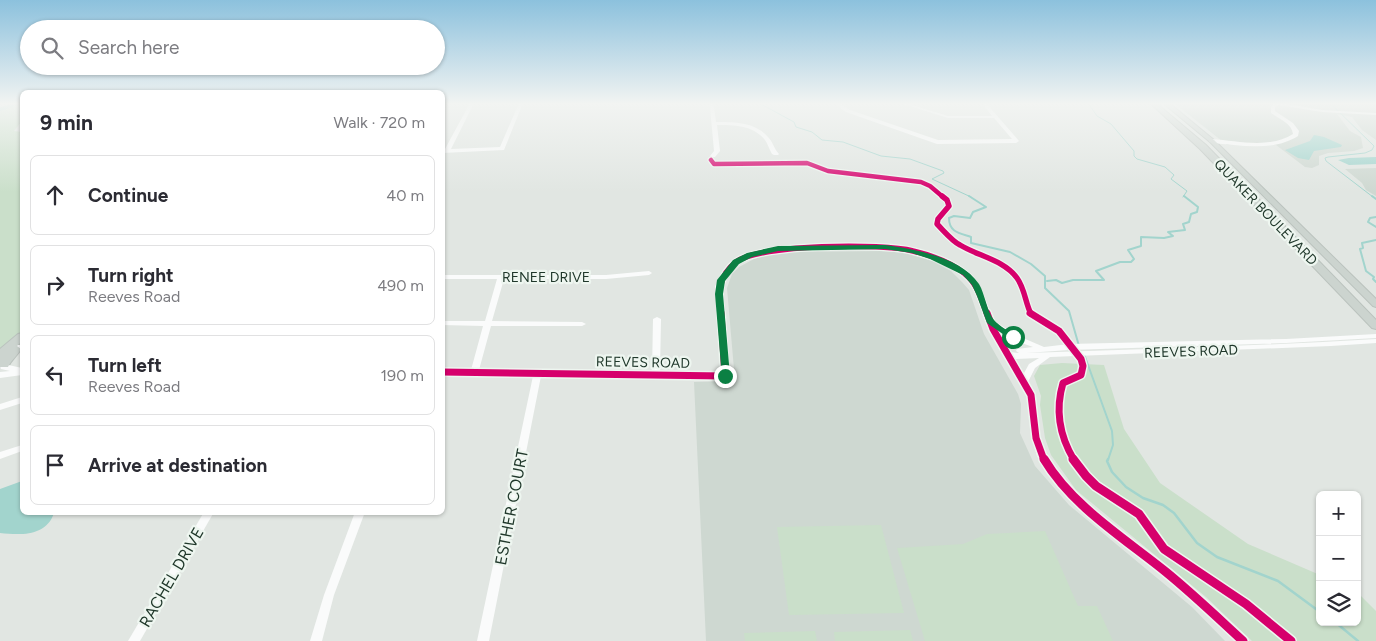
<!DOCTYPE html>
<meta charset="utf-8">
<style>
body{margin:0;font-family:Figtree,sans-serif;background:#f7f7f7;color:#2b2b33}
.controls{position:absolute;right:15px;bottom:15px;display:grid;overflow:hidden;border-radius:8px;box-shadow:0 1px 4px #0004}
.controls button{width:45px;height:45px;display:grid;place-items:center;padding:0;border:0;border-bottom:1px solid #e1e1e2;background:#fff;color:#2b2b33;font:25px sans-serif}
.stop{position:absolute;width:15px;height:15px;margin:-11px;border:4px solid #0b8043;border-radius:50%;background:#fff}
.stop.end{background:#0b8043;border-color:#fff;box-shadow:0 1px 5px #0008}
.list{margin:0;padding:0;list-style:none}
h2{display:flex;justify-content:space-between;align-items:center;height:65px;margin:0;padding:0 20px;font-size:21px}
h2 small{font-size:16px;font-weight:400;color:#7c7c81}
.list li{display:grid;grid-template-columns:32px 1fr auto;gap:15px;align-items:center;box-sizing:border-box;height:80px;margin:0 10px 10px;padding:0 10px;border:1px solid #e1e1e2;border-radius:8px}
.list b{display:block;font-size:19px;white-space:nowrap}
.list p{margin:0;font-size:16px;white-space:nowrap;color:#7c7c81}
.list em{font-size:16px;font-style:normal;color:#7c7c81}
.icon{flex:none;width:28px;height:28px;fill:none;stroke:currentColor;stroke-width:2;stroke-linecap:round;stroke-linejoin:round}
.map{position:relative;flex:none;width:1376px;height:641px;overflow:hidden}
.search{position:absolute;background:#fff;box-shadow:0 1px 4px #0004;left:20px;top:20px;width:425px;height:55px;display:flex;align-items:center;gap:12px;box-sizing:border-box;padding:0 18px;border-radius:28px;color:#7c7c81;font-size:19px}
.panel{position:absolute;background:#fff;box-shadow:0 1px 4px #0004;left:20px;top:90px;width:425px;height:425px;border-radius:8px}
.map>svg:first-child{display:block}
.built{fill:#ced8d1}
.green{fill:#cadfca}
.water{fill:#a2d4cd}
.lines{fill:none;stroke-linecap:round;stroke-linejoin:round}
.stream-far2{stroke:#a2d4cd;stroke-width:1}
.stream-far1{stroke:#a2d4cd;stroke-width:2}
.stream{stroke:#a2d4cd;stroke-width:2.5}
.river{fill:#a2d4cd;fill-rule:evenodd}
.major-casing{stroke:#bbc3be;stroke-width:2}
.minor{fill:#fafbfb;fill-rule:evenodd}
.major{fill:#ccd4cf;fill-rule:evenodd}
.cycleway-far3-casing{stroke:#eef6f0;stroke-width:7}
.cycleway-far2-casing{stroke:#eef6f0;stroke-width:8}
.cycleway-far1-casing{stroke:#eef6f0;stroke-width:10}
.cycleway-casing{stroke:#eef6f0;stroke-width:12}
.cycleway-far3{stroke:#d6006c;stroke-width:4.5}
.cycleway-far2{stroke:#d6006c;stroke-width:5.5}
.cycleway-far1{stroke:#d6006c;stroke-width:7}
.cycleway{stroke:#d6006c;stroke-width:9}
.route{fill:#0b8043}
.labels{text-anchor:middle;stroke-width:4.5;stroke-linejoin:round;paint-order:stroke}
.street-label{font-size:14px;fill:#20382b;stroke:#eef6f0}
.near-street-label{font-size:16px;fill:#20382b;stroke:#eef6f0}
</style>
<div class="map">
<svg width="1376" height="641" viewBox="0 0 1376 641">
<rect width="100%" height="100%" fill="#e1e6e2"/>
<g class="built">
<path d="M 1174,103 L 1376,103 L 1376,140 L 1362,130 L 1352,117 L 1337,114 L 1350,131 L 1361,137 L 1363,148 L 1354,151 L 1328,153 L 1319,156 L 1319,165 L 1312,168 L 1305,167 L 1276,145 L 1233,144 L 1227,145 Z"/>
<path d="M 1376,168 L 1376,196 L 1366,190 L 1362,183 L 1345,169 Z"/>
<path d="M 791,252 L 883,251 L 905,253 L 932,261 L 951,271 L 962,282 L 969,290 L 984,334 L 1018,394 L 1021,404 L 1020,433 L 1035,466 L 1069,505 L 1192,607 L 1225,641 L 706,641 L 694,382 L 735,381 L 727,288 L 732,274 L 739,267 L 754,259 L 774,253 Z"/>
</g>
<g class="green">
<path d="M 22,103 L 22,121 L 14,131 L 22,132 L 22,332 L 0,349 L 0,110 Z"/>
<path d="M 1062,363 L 1104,365 L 1124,429 L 1160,483 L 1248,544 L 1320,575 L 1320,622 L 1357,622 L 1357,592 L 1376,611 L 1376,641 L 1252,641 L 1206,597 L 1076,490 L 1051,455 L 1045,438 L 1040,405 L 1041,396 L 1034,376 L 1040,365 Z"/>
<path d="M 881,525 L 904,613 L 789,615 L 777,527 Z"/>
<path d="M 1045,531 L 1078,606 L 1097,606 L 1113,641 L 925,641 L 897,548 L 963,544 L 987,534 Z"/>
<path d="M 910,630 L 913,641 L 835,641 L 834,632 Z"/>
<path d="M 815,631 L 817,641 L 745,641 L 744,633 Z"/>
</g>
<g class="water">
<path d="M 1314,135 L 1324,137 L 1342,145 L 1341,147 L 1314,151 L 1309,160 L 1298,158 L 1285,150 L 1310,141 Z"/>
<path d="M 1376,157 L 1376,164 L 1349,165 L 1338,160 L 1349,158 Z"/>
<path d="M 22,481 L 22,512 L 54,513 C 46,537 20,535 0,533 L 0,489 Z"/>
</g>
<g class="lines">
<g class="stream-far2">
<path d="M 759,103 L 794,122 L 796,127 L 812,132 L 822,140 L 843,142 L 881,156 L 910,159 L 943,171 L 944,173 L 932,179 L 971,197"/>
<path d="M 1094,103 L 1090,106 L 1097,116 L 1111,124 L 1134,151 L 1134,156 L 1137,159 L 1165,167 L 1174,175 L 1171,179 L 1187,191 L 1183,197"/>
<path d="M 1330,103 L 1374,146 L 1372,150 L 1365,153 L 1328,157 L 1325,158 L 1326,161 L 1373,197"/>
</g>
<g class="stream-far1">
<path d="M 969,196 L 986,207 L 973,212 L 970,218 L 954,216 L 949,218 C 949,232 959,233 971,237 L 971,243 L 1010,252 L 1031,264 L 1045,276 L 1045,288 L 1069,311 L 1079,346"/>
<path d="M 1372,196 L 1376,199"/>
<path d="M 1376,217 L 1370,218 L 1368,222 L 1376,227"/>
<path d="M 1376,240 L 1362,243 L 1363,248 L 1360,249 L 1366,271 L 1374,277 L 1373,279 L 1376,282"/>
<path d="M 1047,281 L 1056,280 L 1062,283 L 1073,280 L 1104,280 L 1096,271 L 1120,262 L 1131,262 L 1134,259 L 1128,250 L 1141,246 L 1141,237 L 1164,238 L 1173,236 L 1168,232 L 1185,230 L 1183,224 L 1189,222 L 1191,214 L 1197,212 L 1198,207 L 1184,196"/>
<path d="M 1084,354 L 1112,431 L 1113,445 L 1108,460"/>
</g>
<g class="stream">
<path d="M 1108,459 L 1107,461 L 1112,472 L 1126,487 L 1143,498 L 1163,505 L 1174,513 L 1197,543 L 1217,557 L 1278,581 L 1320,612"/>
<path d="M 1335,622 L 1358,641"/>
</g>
<path class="river" d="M 15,103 L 22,103 L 22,104 L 0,111 L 0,107 Z"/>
<g class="major-casing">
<g id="major">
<path d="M 1150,103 L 1156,103 L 1206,145 L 1376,320 L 1376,329 L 1372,328 L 1200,149 Z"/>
<path d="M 1163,103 L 1169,103 L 1214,140 L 1376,299 L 1376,307 L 1373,306 L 1210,142 Z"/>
<path d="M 22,333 L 22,341 L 17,346 L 21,349 C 17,356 12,359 8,367 L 0,367 L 0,349 L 18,334 Z"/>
</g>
</g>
<g class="minor">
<path d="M 470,103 L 474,103 L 451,149 L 500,147 L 519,103 L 523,103 L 504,150 L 442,153 L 442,149 L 445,149 Z"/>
<path d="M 588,103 L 640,103 L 638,104 L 590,104 Z"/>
<path d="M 708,103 L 712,103 L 714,107 L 716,122 C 735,122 755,122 768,137 C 773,142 774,149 779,154 L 778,155 L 774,155 L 772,154 C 769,149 768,144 765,140 C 753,125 734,125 717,125 L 720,151 L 715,157 L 711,157 L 710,156 L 714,151 L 710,107 Z"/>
<path d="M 837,103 L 841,103 L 845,107 L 850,110 L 938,140 L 1012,139 L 994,118 L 948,118 L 900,103 L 906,103 L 948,116 L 992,116 L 982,103 L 986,103 L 1019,141 L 1016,143 L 937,144 L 846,112 L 841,109 Z"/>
<path d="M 1274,103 L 1282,103 L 1322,110 L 1376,113 L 1376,115 L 1322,112 L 1278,105 L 1275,107 L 1275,111 L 1293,123 L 1299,131 L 1298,136 C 1273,152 1240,145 1212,143 L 1209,141 L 1212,139 C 1238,141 1270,149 1293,134 C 1292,124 1280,119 1271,113 L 1271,107 Z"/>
<path d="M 885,245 L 915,250 L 950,263 L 967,273 L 979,284 L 993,320 L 1016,335 L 1044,347 L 1069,344 L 1286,339 L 1376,334 L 1376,338 L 1286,343 L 1069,350 L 1026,353 C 1143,349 1259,346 1376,339 L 1376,343 L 1331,346 L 1050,357 L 1035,368 L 1028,382 L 1035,395 L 1040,438 L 1046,455 L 1056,471 L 1087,503 L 1190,585 L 1247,637 L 1249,641 L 1235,641 L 1182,591 L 1081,509 L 1050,477 L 1037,456 L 1032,438 L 1027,395 L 989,329 L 972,285 L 963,275 L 946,265 L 912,253 L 885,249 L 778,251 L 750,257 L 738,263 L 730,272 L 723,286 L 729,376 L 728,378 L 541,376 L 489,641 L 477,641 L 533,376 L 442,375 L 442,369 L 471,370 L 483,326 L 442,325 L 442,321 L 485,321 L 497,279 L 442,279 L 442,275 L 606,275 L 649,271 L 652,273 L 649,275 L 606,279 L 504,279 L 492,321 L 582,322 L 586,324 L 582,326 L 491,326 L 479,370 L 535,371 L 538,369 L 541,371 L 652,372 L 653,319 L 657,317 L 661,319 L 660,372 L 721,373 L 715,286 L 725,270 L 734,261 L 746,254 L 778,247 ZM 997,329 L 1010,339 L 1033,347 L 1017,349 L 1016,351 L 1019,353 L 1010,352 ZM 1014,358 L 1015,359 L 1039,358 L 1029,364 L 1023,375 Z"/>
<path d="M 16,345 L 22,345 L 22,349 L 16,349 L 15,347 Z"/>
<path d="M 4,364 L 22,368 L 22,375 L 0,378 L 0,372 L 10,371 L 1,369 L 0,367 Z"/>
<path d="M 22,397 L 22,403 L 0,410 L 0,404 Z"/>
<path d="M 22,445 L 22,451 L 0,459 L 0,452 Z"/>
<path d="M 204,512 L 214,512 L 140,641 L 128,641 Z"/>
<path d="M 355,512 L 365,512 L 334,595 L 322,641 L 310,641 L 324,595 Z"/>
</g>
<use href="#major" class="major"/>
<g class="cycleway-far3-casing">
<path id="cycleway-far3" d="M 711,160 L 714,164 L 807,163 L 828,171 L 921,182 L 930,186 L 943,197"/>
</g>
<g class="cycleway-far2-casing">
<g id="cycleway-far2">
<path d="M 942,196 L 947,200 L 949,206 L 938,219 L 937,224 C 944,231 952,241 960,245 C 978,256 1004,260 1017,278 C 1025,289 1025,302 1031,314"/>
<path d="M 721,314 C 719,293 717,277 736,262 C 759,244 883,243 913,251 C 930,255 952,263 965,274 C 978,284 981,300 987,314"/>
</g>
</g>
<g class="cycleway-far1-casing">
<g id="cycleway-far1">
<path d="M 987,313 L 993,329 L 1031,395 L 1036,438 L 1044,460"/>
<path d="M 1030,313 L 1059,331 L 1081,359 L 1083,366 L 1081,375 L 1063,383 C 1055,410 1059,435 1074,460"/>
<path d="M 442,372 L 725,376 L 721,313"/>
</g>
</g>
<g class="cycleway-casing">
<g id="cycleway">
<path d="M 1044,459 C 1072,506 1124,538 1166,572 C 1193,594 1218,618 1243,641"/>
<path d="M 1073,459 L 1086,476 L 1096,486 L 1139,514 L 1164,549 L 1246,604 L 1291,641"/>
</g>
</g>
<use href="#cycleway-far3" class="cycleway-far3"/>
<use href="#cycleway-far2" class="cycleway-far2"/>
<use href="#cycleway-far1" class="cycleway-far1"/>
<use href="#cycleway" class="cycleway"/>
</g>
<linearGradient id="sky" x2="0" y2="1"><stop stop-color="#8cc1dd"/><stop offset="0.54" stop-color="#f2f4f2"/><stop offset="1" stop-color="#f2f4f2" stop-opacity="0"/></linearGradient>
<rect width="1376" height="192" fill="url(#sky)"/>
<path class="route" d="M 885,245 C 914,249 961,257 979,284 C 985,294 987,312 994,320 C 999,326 1009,331 1016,336 L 1016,339 L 1010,339 L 987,323 L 977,296 L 972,285 L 963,275 L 930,259 L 912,253 L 885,249 L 778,251 L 752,257 L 739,264 L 725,281 L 723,294 L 730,376 L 729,378 L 722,378 L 715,294 L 717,280 L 733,260 L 747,253 L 778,246 Z"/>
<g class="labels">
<g class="street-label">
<text transform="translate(1266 212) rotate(46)" y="5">QUAKER BOULEVARD</text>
<text x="546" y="282">RENEE DRIVE</text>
<text transform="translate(1191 351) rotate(-2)" y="5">REEVES ROAD</text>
<text transform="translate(643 362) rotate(1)" y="5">REEVES ROAD</text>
</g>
<g class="near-street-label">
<text transform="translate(511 507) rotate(-79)" y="6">ESTHER COURT</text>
<text transform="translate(171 577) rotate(-60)" y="6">RACHEL DRIVE</text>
</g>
</g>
</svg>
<div class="controls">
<button>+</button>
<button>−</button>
<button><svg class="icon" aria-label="layers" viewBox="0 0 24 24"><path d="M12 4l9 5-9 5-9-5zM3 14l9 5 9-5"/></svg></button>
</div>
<div class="stop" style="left:1013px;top:337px"></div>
<div class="stop end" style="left:725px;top:376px"></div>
<div class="search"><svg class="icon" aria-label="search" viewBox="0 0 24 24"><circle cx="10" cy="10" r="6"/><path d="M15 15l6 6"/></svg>Search here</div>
<section class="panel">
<h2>9 min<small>Walk · 720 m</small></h2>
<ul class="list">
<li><svg class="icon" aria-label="ahead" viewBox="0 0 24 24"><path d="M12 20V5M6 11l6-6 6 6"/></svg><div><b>Continue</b></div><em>40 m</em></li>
<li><svg class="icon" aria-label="right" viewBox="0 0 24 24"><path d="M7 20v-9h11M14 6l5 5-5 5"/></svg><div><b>Turn right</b><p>Reeves Road</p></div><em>490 m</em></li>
<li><svg class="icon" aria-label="left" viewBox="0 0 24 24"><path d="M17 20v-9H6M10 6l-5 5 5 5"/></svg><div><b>Turn left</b><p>Reeves Road</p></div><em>190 m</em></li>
<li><svg class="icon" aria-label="arrive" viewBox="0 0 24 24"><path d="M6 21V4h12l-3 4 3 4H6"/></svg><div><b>Arrive at destination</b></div></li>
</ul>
</section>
</div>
